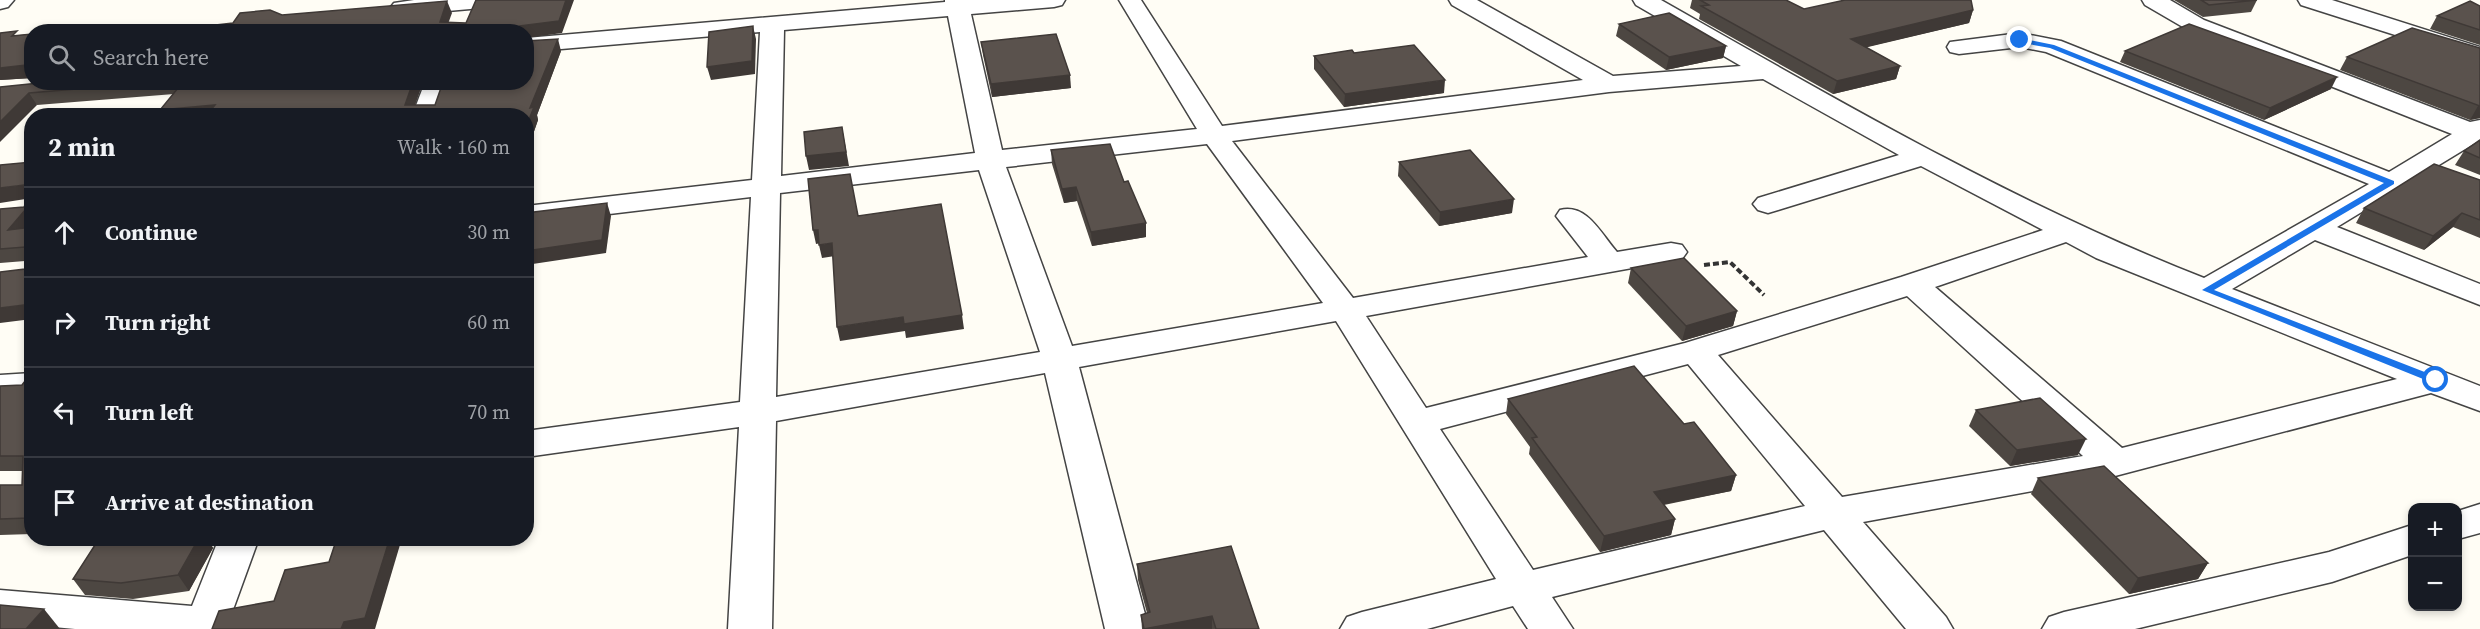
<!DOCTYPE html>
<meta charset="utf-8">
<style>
body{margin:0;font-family:"Source Serif 4",serif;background:#242831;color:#f1f3f6}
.controls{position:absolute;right:18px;bottom:18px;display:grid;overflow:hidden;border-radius:12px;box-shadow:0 3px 9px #0003}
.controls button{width:54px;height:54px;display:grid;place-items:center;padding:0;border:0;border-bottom:2px solid #363941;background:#171b24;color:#f1f3f6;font:30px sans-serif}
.stop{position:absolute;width:18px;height:18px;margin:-14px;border:4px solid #1a73e8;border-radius:50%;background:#fff}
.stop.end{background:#1a73e8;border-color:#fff;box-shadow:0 2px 6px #0008}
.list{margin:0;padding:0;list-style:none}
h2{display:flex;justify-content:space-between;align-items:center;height:78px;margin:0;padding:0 24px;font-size:26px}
h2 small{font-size:20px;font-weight:400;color:#9ea1a6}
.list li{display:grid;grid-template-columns:39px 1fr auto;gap:18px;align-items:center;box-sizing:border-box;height:90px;padding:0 24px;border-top:2px solid #363941}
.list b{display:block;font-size:22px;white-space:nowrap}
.list em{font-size:20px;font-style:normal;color:#9ea1a6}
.icon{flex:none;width:33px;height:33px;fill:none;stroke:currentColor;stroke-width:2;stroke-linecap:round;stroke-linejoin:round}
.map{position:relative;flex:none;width:2480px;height:629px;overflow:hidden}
.search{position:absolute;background:#171b24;box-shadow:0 3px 9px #0003;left:24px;top:24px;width:510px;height:66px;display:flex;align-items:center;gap:15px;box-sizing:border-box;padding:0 21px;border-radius:24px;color:#9ea1a6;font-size:22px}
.panel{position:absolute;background:#171b24;box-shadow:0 3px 9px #0003;left:24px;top:108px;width:510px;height:438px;border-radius:24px}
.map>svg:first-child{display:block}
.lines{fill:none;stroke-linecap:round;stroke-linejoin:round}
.minor-casing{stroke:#444;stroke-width:3}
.path{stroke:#333;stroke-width:4;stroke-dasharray:6 3;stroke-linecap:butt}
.minor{fill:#fff;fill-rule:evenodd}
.wall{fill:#4d4742}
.shaded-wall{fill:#3f3936}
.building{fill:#5a524d;stroke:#3f3936;stroke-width:1.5}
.route{fill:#1a73e8}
</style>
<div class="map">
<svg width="2480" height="629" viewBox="0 0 2480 629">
<rect width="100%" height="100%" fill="#fffdf5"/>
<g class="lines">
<g class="minor-casing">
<g id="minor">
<path d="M 0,0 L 14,0 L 8,7 L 0,9 Z"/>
<path d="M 414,0 L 504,0 L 501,5 L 493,7 L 402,15 L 394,13 L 390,8 L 394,3 Z"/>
<path d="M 945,0 L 1065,0 L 1062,5 L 1054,7 L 971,14 L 1002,150 L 1197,129 L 1119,0 L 1141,0 L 1222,126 L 1583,80 L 1452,5 L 1449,0 L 1477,0 L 1613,76 L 1741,66 L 1636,5 L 1633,0 L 1661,0 C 1837,100 2015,204 2204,278 L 2369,184 L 2046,52 L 2020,47 L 1959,54 L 1950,52 L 1947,47 L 1950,42 L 2020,33 L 2061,41 L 2389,172 L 2452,134 L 2188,30 L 2145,5 L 2142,0 L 2170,0 L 2204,20 L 2470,122 L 2480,120 L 2480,140 L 2337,227 L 2480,284 L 2480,305 L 2315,240 L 2232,289 L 2480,386 L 2480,411 L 2431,393 L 2115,476 L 1863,522 L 1946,617 L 1953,629 L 1906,629 L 1824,530 L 1552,597 L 1573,629 L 1528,629 L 1513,606 L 1427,629 L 1340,629 L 1347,617 L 1362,612 L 1496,579 L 1336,321 L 1079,367 L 1149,629 L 1105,629 L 1045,373 L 776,421 L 772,629 L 728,629 L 739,427 L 526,457 L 526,431 L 740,402 L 751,197 L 526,224 L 526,206 L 752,180 L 760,32 L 526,52 L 526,38 L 945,2 ZM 948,16 L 975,153 L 781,176 L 784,30 ZM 1763,79 L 1899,155 L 1758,198 L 1753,204 L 1758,210 L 1768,213 L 1778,210 L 1921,166 L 2043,230 L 1901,277 L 1685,343 L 1426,408 L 1366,316 L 1671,261 L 1682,259 L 1687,252 L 1682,245 L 1671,243 L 1617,252 C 1601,234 1587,203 1560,210 L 1556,216 L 1588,257 L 1353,298 L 1232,141 L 1609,92 ZM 1207,144 L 1323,303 L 1072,346 L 1006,167 ZM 979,170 L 1040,352 L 776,397 L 780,193 ZM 2066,242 L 2096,258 L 2397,379 L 2122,448 L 1935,287 ZM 1907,296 L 2083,456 L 1842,497 L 1718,355 ZM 1688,364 L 1805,506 L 1533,570 L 1440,429 Z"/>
<path d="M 2298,0 L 2332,0 L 2480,47 L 2480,62 L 2301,5 Z"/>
<path d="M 425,82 L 451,82 L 439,116 L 412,116 Z"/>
<path d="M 32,373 L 32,395 L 0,397 L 0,375 Z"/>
<path d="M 2480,504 L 2480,533 L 2458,539 L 2458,511 Z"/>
<path d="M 2412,525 L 2412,555 L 2332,582 L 2135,629 L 2042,629 L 2049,617 L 2064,612 L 2329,552 Z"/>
<path d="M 219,538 L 259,538 L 226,629 L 75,629 L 0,622 L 0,590 L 192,606 Z"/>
</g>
</g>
<path class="path" d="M 1704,265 L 1730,262 L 1764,295"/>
<use href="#minor" class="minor"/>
</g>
<g class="wall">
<path d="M 1692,0 L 1786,0 L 1804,9 L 1973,10 L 1969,23 L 1866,47 L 1900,66 L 1896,79 L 1833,94 L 1699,19 L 1700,14 L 1690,8 Z"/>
<path d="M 2174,0 L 2257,0 L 2251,12 L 2203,17 Z"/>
<path d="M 2480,6 L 2480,45 L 2430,29 L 2437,16 Z"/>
<path d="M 1619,24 L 1726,46 L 1723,58 L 1666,70 L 1616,36 Z"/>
<path d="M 32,34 L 32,78 L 0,80 L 19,35 Z"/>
<path d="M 981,42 L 1071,88 L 992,97 L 983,55 Z"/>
<path d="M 2480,48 L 2480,118 L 2470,120 L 2340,70 L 2347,57 Z"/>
<path d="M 561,51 L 537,115 L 538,120 L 531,140 L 533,147 L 526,168 L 526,116 L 174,94 L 37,105 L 0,87 L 49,82 L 423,82 L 415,105 L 435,105 Z"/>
<path d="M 2125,51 L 2331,89 L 2264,120 L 2120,62 Z"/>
<path d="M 1354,53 L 1444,93 L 1344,107 L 1314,69 L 1314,56 Z"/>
<path d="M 2480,140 L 2480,175 L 2455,165 L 2464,151 Z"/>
<path d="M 1051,150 L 1124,182 L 1146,237 L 1092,246 L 1077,201 L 1064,203 L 1052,164 Z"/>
<path d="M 1399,162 L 1512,213 L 1439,226 L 1398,176 Z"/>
<path d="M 2480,180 L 2480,238 L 2453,227 L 2424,250 L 2356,223 L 2364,208 Z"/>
<path d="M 32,202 L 32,225 L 29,228 L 32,319 L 25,269 L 25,261 L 0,263 L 0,209 L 24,207 Z"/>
<path d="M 1631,268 L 1737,311 L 1733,326 L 1682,341 L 1628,283 Z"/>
<path d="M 32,372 L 32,534 L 0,535 L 0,485 L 22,485 L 22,471 L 0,471 L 0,386 L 22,385 Z"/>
<path d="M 1508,399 L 1684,424 L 1736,475 L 1731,491 L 1664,505 L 1675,519 L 1671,535 L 1600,552 L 1529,454 L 1530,447 L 1506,414 Z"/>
<path d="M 1976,410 L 2078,455 L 2010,466 L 1969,426 Z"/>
<path d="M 2038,478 L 2208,563 L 2198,579 L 2129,594 L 2031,494 Z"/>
<path d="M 148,538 L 207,538 L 213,548 L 189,591 L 133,599 L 85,595 L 73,579 Z"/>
<path d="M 1137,564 L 1259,629 L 1142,629 L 1141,615 L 1147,613 L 1138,580 Z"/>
</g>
<g class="shaded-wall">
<path d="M 566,0 L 574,0 L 562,33 L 526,38 L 526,32 L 520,32 L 520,26 Z"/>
<path d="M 447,1 L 452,13 L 445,32 L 440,22 Z"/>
<path d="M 1973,10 L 1969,23 L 1847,52 L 1851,39 Z"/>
<path d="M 753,26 L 756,39 L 755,74 L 711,80 L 707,67 Z"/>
<path d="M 558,39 L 561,51 L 537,115 L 538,120 L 531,140 L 533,147 L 526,168 L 526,127 L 530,108 Z"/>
<path d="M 1726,46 L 1723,58 L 1666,70 L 1669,57 Z"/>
<path d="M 26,65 L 32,75 L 32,78 L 0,80 L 0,68 Z"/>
<path d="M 1900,66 L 1896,79 L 1833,94 L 1837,81 Z"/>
<path d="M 1070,75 L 1071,88 L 992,97 L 991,84 Z"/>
<path d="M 2337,77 L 2331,89 L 2264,120 L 2270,108 Z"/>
<path d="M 1445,80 L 1444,93 L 1344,107 L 1345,94 Z"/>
<path d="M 413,82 L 423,82 L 411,116 L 405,105 Z"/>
<path d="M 29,93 L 37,105 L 0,142 L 0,122 Z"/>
<path d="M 215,105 L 221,110 L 224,116 L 163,116 L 160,110 Z"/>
<path d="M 2478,106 L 2480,106 L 2480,118 L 2470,120 Z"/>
<path d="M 842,127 L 849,166 L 809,170 L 806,156 Z"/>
<path d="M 32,181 L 32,196 L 26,187 Z"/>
<path d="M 24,185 L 32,198 L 0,203 L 0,188 Z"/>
<path d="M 1076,187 L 1077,201 L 1064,203 L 1062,189 Z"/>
<path d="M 1514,199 L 1512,213 L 1439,226 L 1440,212 Z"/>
<path d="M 32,202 L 32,225 L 16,244 L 8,230 Z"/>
<path d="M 607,203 L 611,216 L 606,253 L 526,265 L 526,251 Z"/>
<path d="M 2462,213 L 2453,227 L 2424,250 L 2433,236 Z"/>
<path d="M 1146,223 L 1146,237 L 1092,246 L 1091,232 Z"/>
<path d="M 813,230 L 818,230 L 821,243 L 816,244 Z"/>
<path d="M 832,243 L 835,256 L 822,258 L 819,245 Z"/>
<path d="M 32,304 L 32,319 L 0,323 L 0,308 Z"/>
<path d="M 1737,311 L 1733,326 L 1682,341 L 1686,326 Z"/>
<path d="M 962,315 L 964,329 L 906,338 L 905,331 L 840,341 L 837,327 L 903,317 Z"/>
<path d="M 2086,439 L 2078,455 L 2010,466 L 2017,450 Z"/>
<path d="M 1736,475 L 1731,491 L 1650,507 L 1654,492 Z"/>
<path d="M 1675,519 L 1671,535 L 1600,552 L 1604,536 Z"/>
<path d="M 199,538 L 207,538 L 213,548 L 189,591 L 178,575 Z"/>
<path d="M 390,538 L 402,538 L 375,629 L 341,629 L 344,622 Z"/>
<path d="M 2208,563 L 2198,579 L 2129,594 L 2138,578 Z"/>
<path d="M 44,609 L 60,629 L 26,629 Z"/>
<path d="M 1212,616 L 1212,629 L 1148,629 Z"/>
</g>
<g class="building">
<path d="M 476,0 L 566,0 L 559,21 L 520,26 L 520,32 L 155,32 L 233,23 L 240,13 L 270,10 L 282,15 L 447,1 L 440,22 L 466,23 Z"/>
<path d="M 1700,0 L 1786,0 L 1804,9 L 1845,0 L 1971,0 L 1973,10 L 1851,39 L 1900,66 L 1837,81 L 1701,6 L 1709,5 Z"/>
<path d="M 2201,0 L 2257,0 L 2209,5 Z"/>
<path d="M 2470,1 L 2480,6 L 2480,30 L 2437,16 Z"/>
<path d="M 1669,13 L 1726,46 L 1669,57 L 1619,24 Z"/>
<path d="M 2189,24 L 2337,77 L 2270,108 L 2125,51 Z"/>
<path d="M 753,26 L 752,61 L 707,67 L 709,32 Z"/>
<path d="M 2412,28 L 2480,48 L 2480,106 L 2347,57 Z"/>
<path d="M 17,31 L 12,36 L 32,34 L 32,68 L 27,68 L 26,65 L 0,68 L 0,33 Z"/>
<path d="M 1056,34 L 1070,75 L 991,84 L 981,42 Z"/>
<path d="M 558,39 L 530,108 L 534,107 L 526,127 L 526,116 L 217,116 L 221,110 L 210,111 L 215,105 L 160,110 L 183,82 L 413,82 L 405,105 L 435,105 L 443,82 L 526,82 L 526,41 Z"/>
<path d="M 1414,45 L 1445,80 L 1345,94 L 1314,56 L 1352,50 L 1354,53 Z"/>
<path d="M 49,82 L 158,82 L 29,93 L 0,122 L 0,87 Z"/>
<path d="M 842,127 L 846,152 L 806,156 L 804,132 Z"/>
<path d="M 2480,140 L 2480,158 L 2464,151 Z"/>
<path d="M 1110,144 L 1124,182 L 1128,181 L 1146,223 L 1091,232 L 1076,187 L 1062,189 L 1051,150 Z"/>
<path d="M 1470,150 L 1514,199 L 1440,212 L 1399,162 Z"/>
<path d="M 32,162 L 32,181 L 26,187 L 24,185 L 0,188 L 0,165 Z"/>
<path d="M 2434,164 L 2480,180 L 2480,220 L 2462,213 L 2433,236 L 2364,208 Z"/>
<path d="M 850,174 L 858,216 L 941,204 L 962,315 L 904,324 L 903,317 L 837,327 L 832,243 L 819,245 L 818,230 L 813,230 L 808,179 Z"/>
<path d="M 32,202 L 8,230 L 32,227 L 32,304 L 0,308 L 0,272 L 25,269 L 25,247 L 0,249 L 0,209 L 24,207 L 26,203 Z"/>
<path d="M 607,203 L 602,240 L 526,251 L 526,213 Z"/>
<path d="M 1684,258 L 1737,311 L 1686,326 L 1631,268 Z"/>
<path d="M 1634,366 L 1684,424 L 1694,422 L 1736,475 L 1654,492 L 1675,519 L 1604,536 L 1532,438 L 1537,437 L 1508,399 Z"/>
<path d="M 32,372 L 32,515 L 29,518 L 0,519 L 0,485 L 22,485 L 23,456 L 0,456 L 0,386 L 22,385 Z"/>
<path d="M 2040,398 L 2086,439 L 2017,450 L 1976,410 Z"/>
<path d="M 2104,466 L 2208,563 L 2138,578 L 2038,478 Z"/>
<path d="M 148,538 L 199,538 L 178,575 L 121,583 L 73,579 L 95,545 Z"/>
<path d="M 337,538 L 390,538 L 365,618 L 344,622 L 341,629 L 212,629 L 219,611 L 274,601 L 285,570 L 329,562 Z"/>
<path d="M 1231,546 L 1259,629 L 1216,629 L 1212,616 L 1144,629 L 1141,615 L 1150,612 L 1137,564 Z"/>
<path d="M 0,605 L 44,609 L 26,629 L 0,629 Z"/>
</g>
<path class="route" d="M 2020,38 L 2054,45 L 2394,181 L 2394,184 L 2214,290 L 2440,378 L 2440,383 L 2433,383 L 2202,290 L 2384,183 L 2050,48 L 2018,42 Z"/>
</svg>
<div class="controls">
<button>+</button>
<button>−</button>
</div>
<div class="stop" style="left:2436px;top:380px"></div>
<div class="stop end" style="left:2020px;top:40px"></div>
<div class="search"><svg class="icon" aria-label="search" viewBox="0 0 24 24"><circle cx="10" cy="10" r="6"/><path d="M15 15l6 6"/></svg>Search here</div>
<section class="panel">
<h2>2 min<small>Walk · 160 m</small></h2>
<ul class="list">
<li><svg class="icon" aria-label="ahead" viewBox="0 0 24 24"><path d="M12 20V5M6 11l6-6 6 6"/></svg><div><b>Continue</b></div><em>30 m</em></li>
<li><svg class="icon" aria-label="right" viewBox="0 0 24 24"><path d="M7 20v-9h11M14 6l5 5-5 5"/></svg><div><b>Turn right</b></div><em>60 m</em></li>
<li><svg class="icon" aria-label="left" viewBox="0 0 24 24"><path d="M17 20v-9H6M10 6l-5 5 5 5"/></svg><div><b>Turn left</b></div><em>70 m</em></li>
<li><svg class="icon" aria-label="arrive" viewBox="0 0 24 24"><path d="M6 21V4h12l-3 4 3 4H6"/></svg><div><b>Arrive at destination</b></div></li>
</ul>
</section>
</div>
